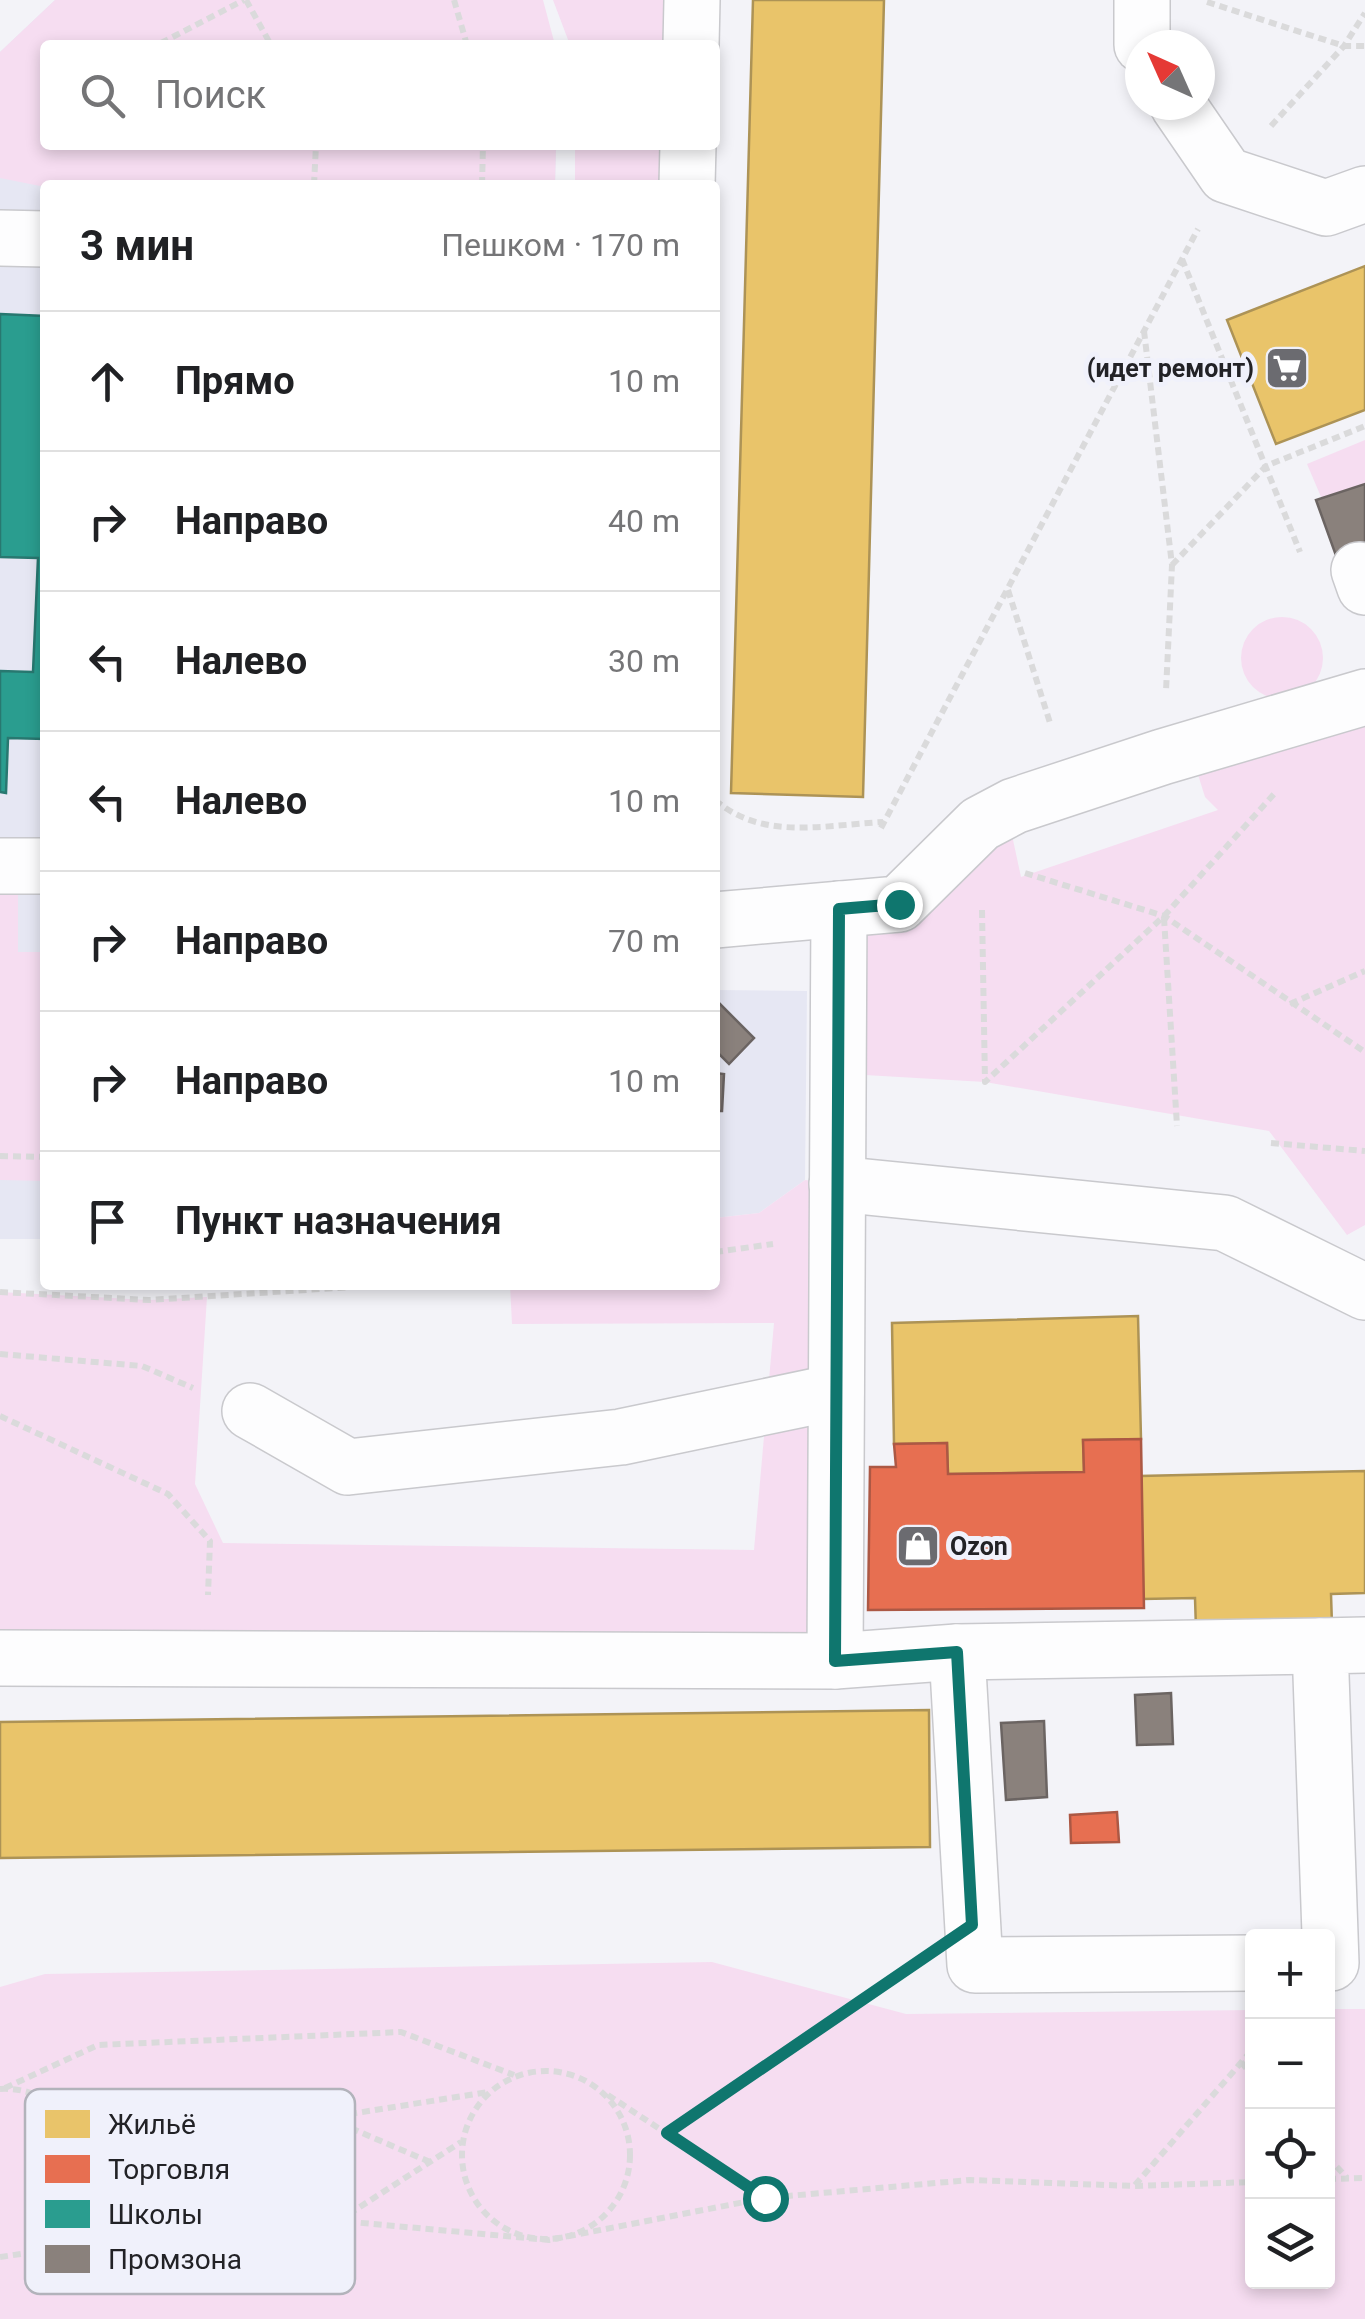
<!DOCTYPE html>
<html lang="ru">
<meta charset="utf-8">
<style>
body{margin:0;font-family:Roboto,sans-serif;background:#f6f6f6;color:#202124}
.controls{position:absolute;right:30px;bottom:30px;display:grid;overflow:hidden;border-radius:10px;box-shadow:0 5px 15px #0003}
.controls button{width:90px;height:90px;display:grid;place-items:center;padding:0;border:0;border-bottom:2px solid #e0e0e0;background:#fff;color:#202124;font:50px sans-serif}
.compass{position:absolute;left:1125px;top:30px;width:90px;height:90px;border-radius:50%;background:#fff;box-shadow:0 5px 15px #0003;rotate:315deg}
.stop{position:absolute;width:30px;height:30px;margin:-22px;border:8px solid #0f766e;border-radius:50%;background:#fff}
.stop.end{background:#0f766e;border-color:#fff;box-shadow:0 2px 10px #0008}
.list{margin:0;padding:0;list-style:none}
h2{display:flex;justify-content:space-between;align-items:center;height:130px;margin:0;padding:0 40px;font-size:42px}
h2 small{font-size:32px;font-weight:400;color:#757577}
.list li{display:grid;grid-template-columns:65px 1fr auto;gap:30px;align-items:center;box-sizing:border-box;height:140px;padding:0 40px;border-top:2px solid #e0e0e0}
.list b{display:block;font-size:38px;white-space:nowrap}
.list em{font-size:32px;font-style:normal;color:#757577}
.icon{flex:none;width:55px;height:55px;fill:none;stroke:currentColor;stroke-width:2;stroke-linecap:round;stroke-linejoin:round}
.map{position:relative;flex:none;width:1365px;height:2319px;overflow:hidden}
.search{position:absolute;background:#fff;box-shadow:0 5px 15px #0003;left:40px;top:40px;width:680px;height:110px;display:flex;align-items:center;gap:25px;box-sizing:border-box;padding:0 35px;border-radius:10px;color:#757577;font-size:38px}
.panel{position:absolute;background:#fff;box-shadow:0 5px 15px #0003;left:40px;top:180px;width:680px;height:1110px;border-radius:10px}
.map>svg:first-child{display:block}
.built{fill:#e6e7f3}
.green{fill:#f6ddf1}
.homes{fill:#e9c46a;stroke:#ad9356;stroke-width:2.5}
.shops{fill:#e76f51;stroke:#ac5844;stroke-width:2.5}
.schools{fill:#2a9d8f;stroke:#287870;stroke-width:2.5}
.industry{fill:#8a817c;stroke:#6b6462;stroke-width:2.5}
.lines{fill:none;stroke-linecap:round;stroke-linejoin:round}
.minor-casing{stroke:#c9c9cd;stroke-width:58}
.path{stroke:#dadadb;stroke-width:6;stroke-dasharray:8 5;stroke-linecap:butt}
.minor{stroke:#fdfdfe;stroke-width:55}
.route{stroke:#0f766e;stroke-width:12}
.labels{text-anchor:middle;stroke-width:10;stroke-linejoin:round;paint-order:stroke}
.poi-label{font-size:25px;font-weight:bold;fill:#222226;stroke:#f0f1fb;text-anchor:end}
.key{fill:#f0f1fb;stroke:#b2b3bb;stroke-width:2.5}
.key-label{font-size:28px;fill:#222226}
</style>
<div class="map">
<svg width="1365" height="2319" viewBox="0 0 1365 2319">
<rect width="100%" height="100%" fill="#f3f3f8"/>
<g class="built">
<path d="M 55,0 L 45,45 L 45,145 L 556,145 L 555,185 L 45,185 L 45,1239 L 0,1239 L 0,52 Z"/>
<path d="M 715,990 L 807,991 L 805,1180 L 759,1213 L 715,1218 Z"/>
</g>
<g class="green">
<path d="M 55,0 L 543,0 L 555,45 L 45,45 L 45,145 L 556,145 L 555,185 L 45,187 L 0,178 L 0,52 Z"/>
<path d="M 553,0 L 698,0 L 698,45 L 570,45 Z"/>
<rect x="575" y="145" width="122" height="40"/>
<path d="M 1365,440 L 1365,600 L 1307,464 Z"/>
<circle cx="1282" cy="658" r="41"/>
<path d="M 1365,710 L 1365,1225 L 1347,1235 L 1269,1131 L 985,1082 L 848,1074 L 846,916 L 1010,826 L 1021,877 L 1218,810 L 1205,797 L 1190,749 Z"/>
<path d="M 0,846 L 18,846 L 18,952 L 45,952 L 45,1181 L 0,1180 Z"/>
<path d="M 805,1180 L 837,1184 L 835,1661 L 0,1660 L 0,1292 L 149,1300 L 207,1297 L 195,1484 L 223,1543 L 754,1550 L 774,1323 L 512,1324 L 510,1285 L 715,1285 L 715,1218 L 759,1213 Z"/>
<path d="M 712,1962 L 906,2014 L 1252,2010 L 1252,2282 L 1328,2282 L 1328,2009 L 1365,2009 L 1365,2319 L 0,2319 L 0,1987 L 45,1974 Z"/>
</g>
<g class="homes">
<path d="M 753,0 L 884,0 L 863,797 L 731,793 Z"/>
<path d="M 1365,266 L 1365,410 L 1276,444 L 1227,320 Z"/>
<path d="M 1138,1316 L 1141,1439 L 1083,1440 L 1084,1472 L 948,1474 L 947,1443 L 894,1444 L 892,1323 Z"/>
<path d="M 1365,1471 L 1365,1593 L 1331,1594 L 1332,1625 L 1196,1629 L 1195,1598 L 1143,1599 L 1140,1476 Z"/>
<path d="M 929,1710 L 930,1847 L 0,1858 L 0,1722 Z"/>
</g>
<g class="shops">
<path d="M 1141,1439 L 1144,1608 L 868,1610 L 870,1467 L 896,1467 L 894,1444 L 947,1443 L 948,1474 L 1084,1472 L 1083,1440 Z"/>
<path d="M 1117,1812 L 1119,1842 L 1071,1843 L 1070,1815 Z"/>
</g>
<path class="schools" d="M 0,314 L 45,316 L 45,739 L 8,738 L 6,793 L 0,792 L 0,671 L 33,672 L 38,558 L 0,557 Z"/>
<g class="industry">
<path d="M 1365,484 L 1365,568 L 1343,575 L 1316,500 Z"/>
<path d="M 715,999 L 754,1038 L 729,1064 L 715,1050 Z"/>
<path d="M 715,1073 L 724,1074 L 722,1111 L 715,1111 Z"/>
<path d="M 1171,1693 L 1173,1744 L 1137,1745 L 1135,1695 Z"/>
<path d="M 1044,1721 L 1047,1797 L 1006,1800 L 1001,1723 Z"/>
</g>
<g class="lines">
<g class="minor-casing">
<g id="minor">
<path d="M 691,45 L 692,0"/>
<path d="M 1142,45 L 1142,0"/>
<path d="M 1178,105 L 1226,175 L 1326,208 L 1365,194"/>
<path d="M 687,185 L 688,145"/>
<path d="M 0,238 L 45,239"/>
<path d="M 1359,570 L 1365,587"/>
<path d="M 0,866 L 45,866"/>
<path d="M 715,920 L 899,904 L 980,824 L 1014,806 L 1162,757 L 1365,697"/>
<path d="M 837,1184 L 1225,1223 L 1365,1292"/>
<path d="M 250,1411 L 348,1467 L 621,1437 L 836,1392"/>
<path d="M 957,1652 L 975,1965 L 1252,1963"/>
<path d="M 0,1658 L 835,1661 L 957,1652 L 1320,1646"/>
<path d="M 835,1661 L 839,909"/>
<path d="M 1331,1963 L 1320,1646 L 1365,1645"/>
</g>
</g>
<g class="path">
<path d="M 246,0 L 271,45"/>
<path d="M 454,0 L 467,45"/>
<path d="M 1207,2 L 1344,46 L 1365,46"/>
<path d="M 161,43 L 244,0"/>
<path d="M 1271,126 L 1344,46 L 1365,13"/>
<path d="M 314,185 L 316,145"/>
<path d="M 482,185 L 483,145"/>
<path d="M 1182,259 L 1300,552"/>
<path d="M 1144,331 L 1172,565 L 1166,691"/>
<path d="M 1172,565 L 1266,466 L 1365,426"/>
<path d="M 1008,590 L 1051,726"/>
<path d="M 715,800 C 763,841 824,825 883,822"/>
<path d="M 881,828 L 1198,229"/>
<path d="M 1025,873 L 1164,916 L 1365,1052"/>
<path d="M 982,910 L 985,1082 L 1164,916 L 1275,793"/>
<path d="M 1164,918 L 1177,1126"/>
<path d="M 1290,1004 L 1365,971"/>
<path d="M 1271,1143 L 1365,1151"/>
<path d="M 0,1156 L 45,1157"/>
<path d="M 715,1252 L 773,1244"/>
<path d="M 0,1292 L 149,1300 L 383,1285"/>
<path d="M 0,1354 L 142,1366 L 193,1388"/>
<path d="M 0,1416 L 168,1494 L 210,1541 L 208,1595"/>
<path d="M 1241,2062 L 1252,2075"/>
<circle cx="546" cy="2155" r="84"/>
<path d="M 5,2088 L 98,2045 L 401,2032 L 514,2075"/>
<path d="M 0,2089 C 64,2085 115,2157 80,2214 C 69,2231 55,2241 39,2251"/>
<path d="M 608,2095 L 765,2198"/>
<path d="M 327,2118 L 430,2162"/>
<path d="M 667,2133 L 914,1965"/>
<path d="M 1328,2157 L 1347,2178"/>
<path d="M 120,2172 L 226,2222"/>
<path d="M 1328,2179 L 1365,2178"/>
<path d="M 91,2185 L 234,2119 L 325,2118 L 488,2092"/>
<path d="M 1135,2185 L 1252,2050"/>
<path d="M 338,2221 L 461,2142"/>
<path d="M 0,2257 L 285,2216 L 549,2240 L 765,2198 L 970,2180 L 1134,2186 L 1252,2182"/>
</g>
<use href="#minor" class="minor"/>
</g>
<g class="lines">
<path class="route" d="M 765,2198 L 667,2133 L 972,1925 L 957,1652 L 835,1661 L 839,909 L 899,904"/>
</g>
<defs>
<g id="supermarket-square" transform="scale(2.25)"><rect x="-9" y="-9" width="18" height="18" rx="4" fill="#6b6b70" stroke="#f0f1fb"/><path d="M-6-5.5h2.5l.6 2H6L4.5 2H-2.5L-4.4-4H-6ZM-1.5 3.2a1.3 1.3 0 1 0 .1 0ZM3 3.2a1.3 1.3 0 1 0 .1 0Z" fill="#fff"/></g>
<g id="shop-square" transform="scale(2.25)"><rect x="-9" y="-9" width="18" height="18" rx="4" fill="#6b6b70" stroke="#f0f1fb"/><path d="M-5-2.5h2.3a2.7 3.5 0 0 1 5.4 0H5L5.5 6h-11ZM-1.5-2.5h3a1.5 2.3 0 0 0-3 0Z" fill="#fff"/></g>
</defs>
<g fill-rule="evenodd">
<use href="#supermarket-square" x="1287" y="368"/>
<use href="#shop-square" x="918" y="1546"/>
</g>
<g class="labels">
<g class="poi-label">
<text x="1254" y="377">(идет ремонт)</text>
<text x="950" y="1555" text-anchor="start">Ozon</text>
</g>
</g>
<rect x="25" y="2089" width="330" height="205" rx="15" class="key"/>
<rect x="45" y="2110" width="45" height="28" fill="#e9c46a"/>
<rect x="45" y="2155" width="45" height="28" fill="#e76f51"/>
<rect x="45" y="2200" width="45" height="28" fill="#2a9d8f"/>
<rect x="45" y="2245" width="45" height="28" fill="#8a817c"/>
<g class="key-label">
<text x="108" y="2134">Жильё</text>
<text x="108" y="2179">Торговля</text>
<text x="108" y="2224">Школы</text>
<text x="108" y="2269">Промзона</text>
</g>
</svg>
<div class="controls">
<button>+</button>
<button>−</button>
<button><svg class="icon" aria-label="locate" viewBox="0 0 24 24"><circle cx="12" cy="12" r="6"/><path d="M12 2v4M12 18v4M2 12h4M18 12h4"/></svg></button>
<button><svg class="icon" aria-label="layers" viewBox="0 0 24 24"><path d="M12 4l9 5-9 5-9-5zM3 14l9 5 9-5"/></svg></button>
</div>
<svg class="compass" viewBox="-18 -18 36 36"><path d="M0-13l5 13h-10z" fill="#e53935"/><path d="M0 13l5-13h-10z" fill="#757577"/></svg>
<div class="stop" style="left:765px;top:2198px"></div>
<div class="stop end" style="left:899px;top:904px"></div>
<div class="search"><svg class="icon" aria-label="search" viewBox="0 0 24 24"><circle cx="10" cy="10" r="6"/><path d="M15 15l6 6"/></svg>Поиск</div>
<section class="panel">
<h2>3 мин<small>Пешком · 170 m</small></h2>
<ul class="list">
<li><svg class="icon" aria-label="ahead" viewBox="0 0 24 24"><path d="M12 20V5M6 11l6-6 6 6"/></svg><div><b>Прямо</b></div><em>10 m</em></li>
<li><svg class="icon" aria-label="right" viewBox="0 0 24 24"><path d="M7 20v-9h11M14 6l5 5-5 5"/></svg><div><b>Направо</b></div><em>40 m</em></li>
<li><svg class="icon" aria-label="left" viewBox="0 0 24 24"><path d="M17 20v-9H6M10 6l-5 5 5 5"/></svg><div><b>Налево</b></div><em>30 m</em></li>
<li><svg class="icon" aria-label="left" viewBox="0 0 24 24"><path d="M17 20v-9H6M10 6l-5 5 5 5"/></svg><div><b>Налево</b></div><em>10 m</em></li>
<li><svg class="icon" aria-label="right" viewBox="0 0 24 24"><path d="M7 20v-9h11M14 6l5 5-5 5"/></svg><div><b>Направо</b></div><em>70 m</em></li>
<li><svg class="icon" aria-label="right" viewBox="0 0 24 24"><path d="M7 20v-9h11M14 6l5 5-5 5"/></svg><div><b>Направо</b></div><em>10 m</em></li>
<li><svg class="icon" aria-label="arrive" viewBox="0 0 24 24"><path d="M6 21V4h12l-3 4 3 4H6"/></svg><div><b>Пункт назначения</b></div></li>
</ul>
</section>
</div>
